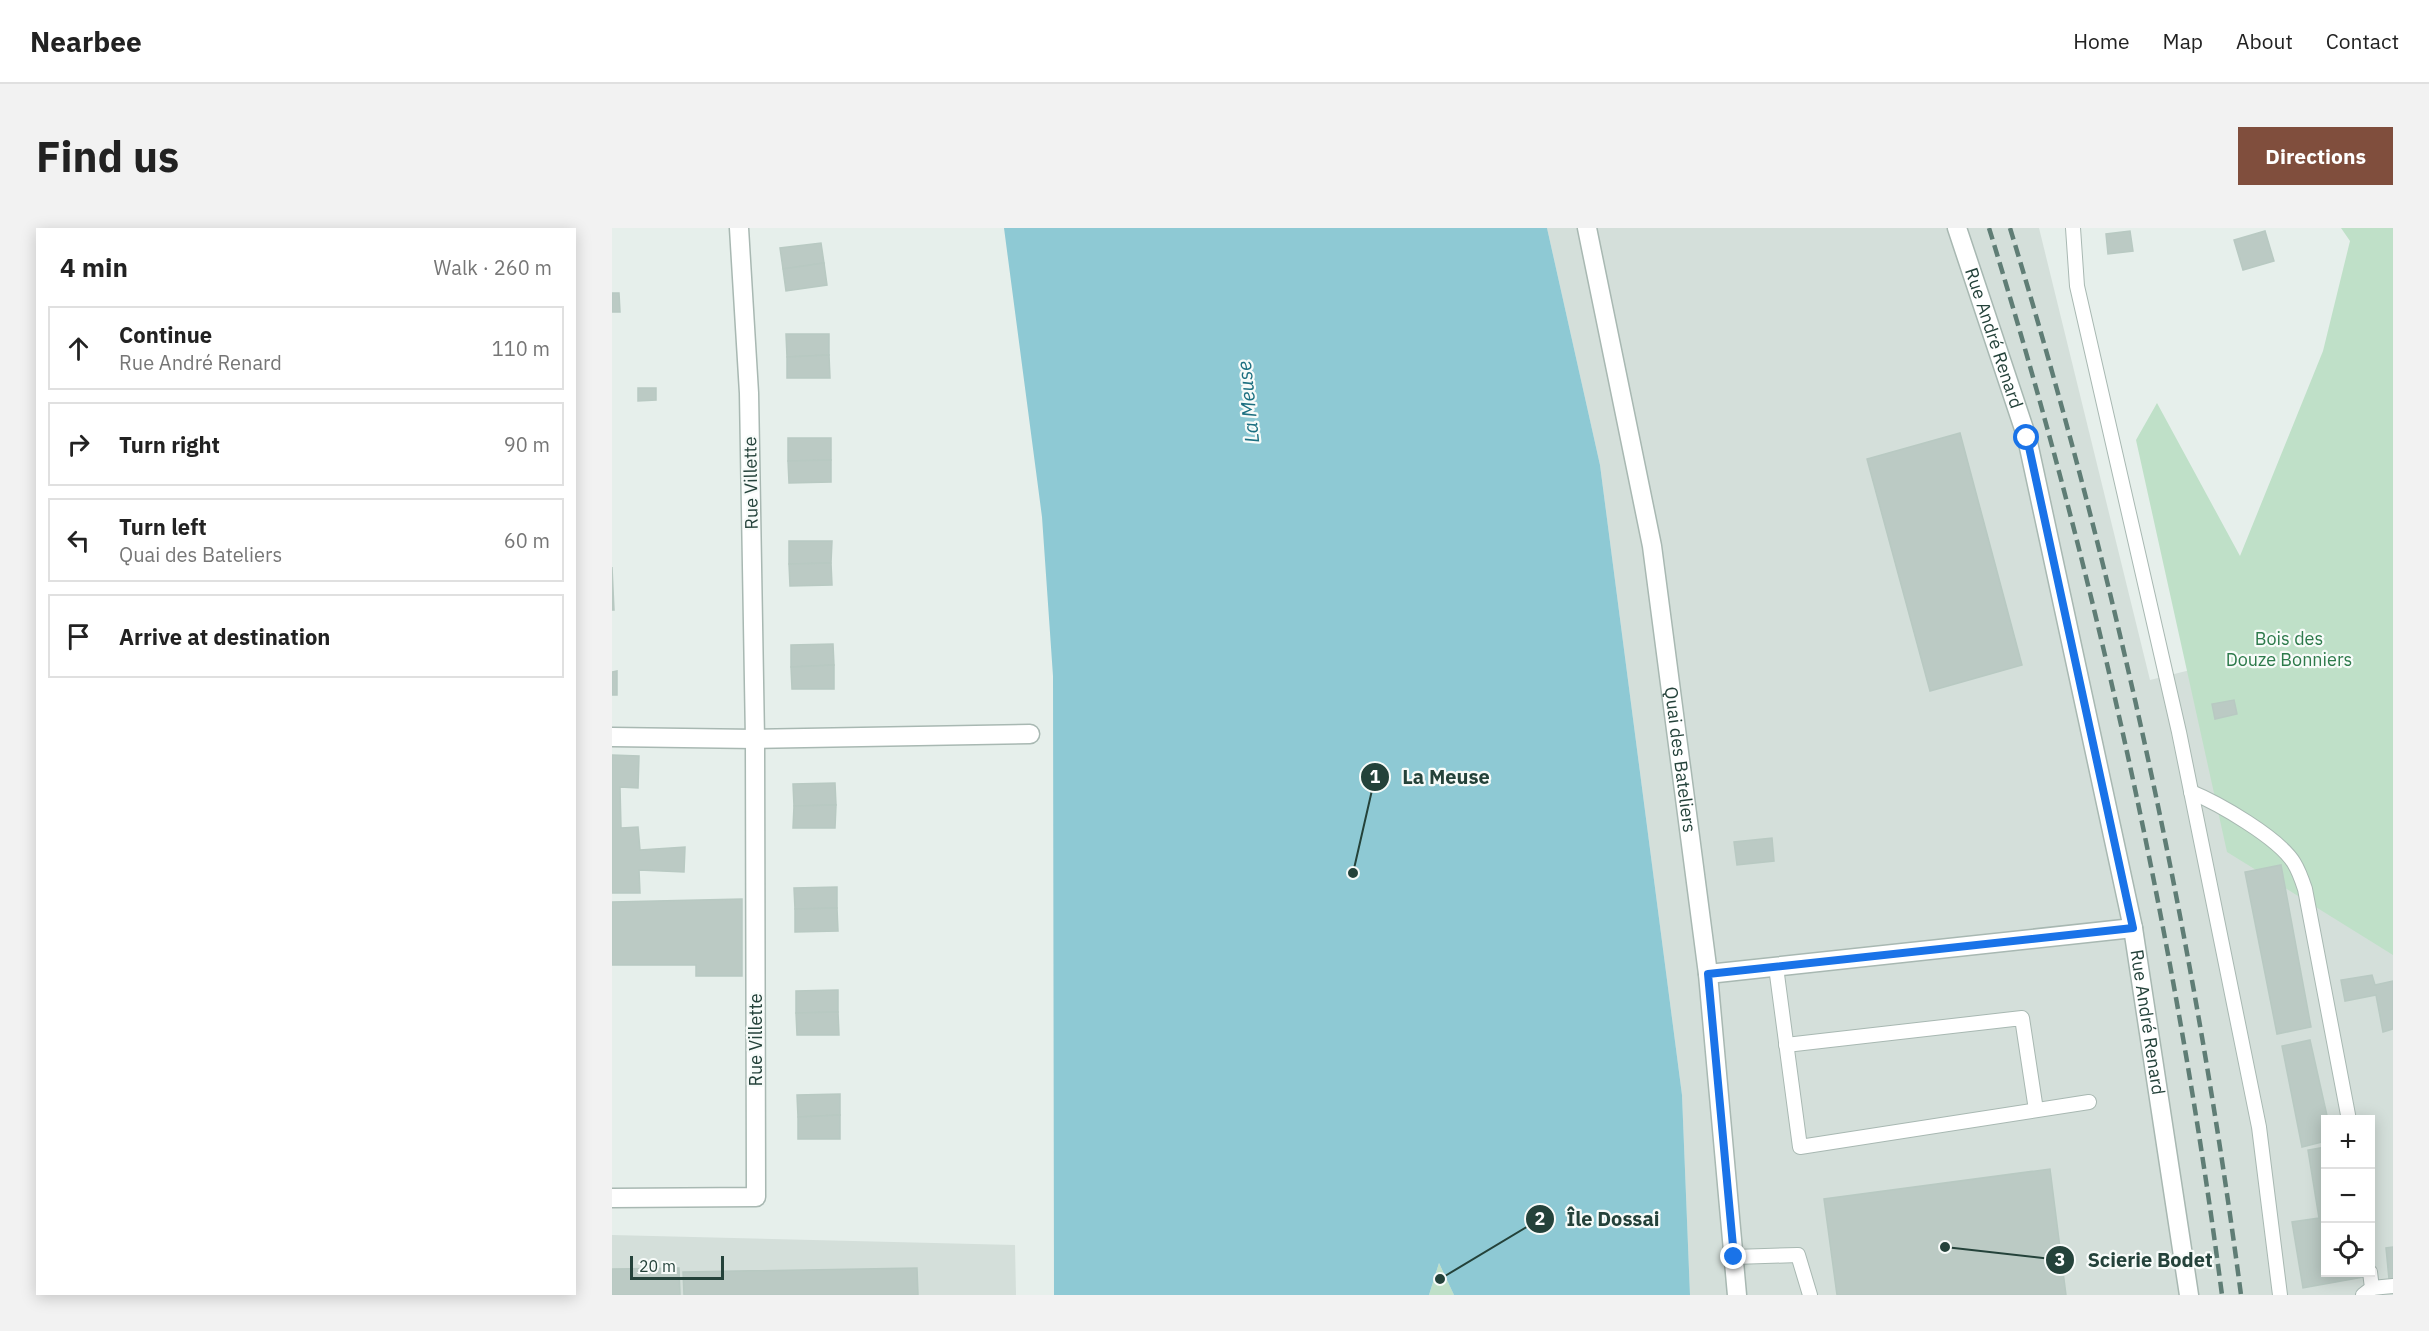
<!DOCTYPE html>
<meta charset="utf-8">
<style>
body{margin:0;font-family:"IBM Plex Sans",sans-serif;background:#f2f2f2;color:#222}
.controls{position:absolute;right:18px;bottom:18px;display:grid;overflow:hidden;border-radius:0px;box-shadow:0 3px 15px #0003}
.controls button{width:54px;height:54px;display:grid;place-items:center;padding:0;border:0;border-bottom:2px solid #e0e0e0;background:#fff;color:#222;font:30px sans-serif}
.scale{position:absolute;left:18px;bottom:15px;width:94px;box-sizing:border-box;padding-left:6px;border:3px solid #24423a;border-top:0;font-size:16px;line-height:21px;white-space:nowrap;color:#24423a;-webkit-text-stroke:4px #f7fbf9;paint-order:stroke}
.stop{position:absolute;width:18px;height:18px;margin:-14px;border:4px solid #1a73e8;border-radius:50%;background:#fff}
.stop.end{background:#1a73e8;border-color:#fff;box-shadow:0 2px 6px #0008}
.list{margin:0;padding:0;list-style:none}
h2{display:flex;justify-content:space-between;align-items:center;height:78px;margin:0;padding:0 24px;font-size:26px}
h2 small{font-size:20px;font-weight:400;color:#767676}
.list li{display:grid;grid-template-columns:39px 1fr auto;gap:18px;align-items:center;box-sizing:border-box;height:84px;margin:0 12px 12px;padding:0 12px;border:2px solid #e0e0e0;border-radius:0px}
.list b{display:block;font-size:22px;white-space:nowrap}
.list p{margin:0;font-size:20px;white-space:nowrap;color:#767676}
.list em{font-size:20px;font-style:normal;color:#767676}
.icon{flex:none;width:33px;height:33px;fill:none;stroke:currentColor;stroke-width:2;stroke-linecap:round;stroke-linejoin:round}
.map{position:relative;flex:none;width:1781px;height:1067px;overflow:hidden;border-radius:0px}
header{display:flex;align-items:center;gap:36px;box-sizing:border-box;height:84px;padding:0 30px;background:#fff;border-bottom:2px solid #e0e0e0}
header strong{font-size:28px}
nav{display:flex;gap:33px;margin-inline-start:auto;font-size:21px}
.intro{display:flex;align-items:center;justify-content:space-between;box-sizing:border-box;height:144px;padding:0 36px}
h1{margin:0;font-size:42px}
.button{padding:15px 27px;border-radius:0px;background:#804e3d;color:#fff;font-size:21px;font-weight:700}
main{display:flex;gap:36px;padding:0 36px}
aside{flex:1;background:#fff;border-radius:0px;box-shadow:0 3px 15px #0003}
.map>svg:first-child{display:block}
.built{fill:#d4dfda;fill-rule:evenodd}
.green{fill:#bfe0c8}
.water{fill:#8ec9d4}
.building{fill:#bbcac4;stroke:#b8c9c2;stroke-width:1.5}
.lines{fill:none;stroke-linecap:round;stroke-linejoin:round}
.service-casing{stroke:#a8b8b2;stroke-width:16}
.minor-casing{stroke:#a8b8b2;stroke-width:21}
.tertiary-casing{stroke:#a8b8b2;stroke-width:21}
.service{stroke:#fff;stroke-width:14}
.minor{stroke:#fff;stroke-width:18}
.tertiary{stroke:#fff;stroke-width:18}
.rail{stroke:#5f7d75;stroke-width:4.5;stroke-dasharray:12 6;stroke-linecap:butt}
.route{stroke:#1a73e8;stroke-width:8}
.labels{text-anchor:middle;stroke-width:4.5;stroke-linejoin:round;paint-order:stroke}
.street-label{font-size:18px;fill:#24423a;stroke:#f7fbf9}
.park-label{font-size:18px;fill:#2d7a4b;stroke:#f7fbf9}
.water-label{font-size:20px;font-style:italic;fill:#1c6f80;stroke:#f7fbf9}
.leader{fill:none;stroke:#24423a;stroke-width:2}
.callout-dot{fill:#24423a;stroke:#f7fbf9;stroke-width:2}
.mark-label{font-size:18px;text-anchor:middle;font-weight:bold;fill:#fff}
.callout-label{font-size:20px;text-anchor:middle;font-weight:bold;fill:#24423a;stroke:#f7fbf9;stroke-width:4.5;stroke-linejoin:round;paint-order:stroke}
</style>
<header>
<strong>Nearbee</strong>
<nav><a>Home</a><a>Map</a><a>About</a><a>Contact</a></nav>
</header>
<div class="intro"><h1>Find us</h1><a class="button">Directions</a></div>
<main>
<aside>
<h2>4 min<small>Walk · 260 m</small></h2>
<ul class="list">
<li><svg class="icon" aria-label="ahead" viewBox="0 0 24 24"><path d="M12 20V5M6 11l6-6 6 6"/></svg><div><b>Continue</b><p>Rue André Renard</p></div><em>110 m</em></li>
<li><svg class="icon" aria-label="right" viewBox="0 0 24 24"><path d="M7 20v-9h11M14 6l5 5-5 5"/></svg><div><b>Turn right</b></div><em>90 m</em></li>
<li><svg class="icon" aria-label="left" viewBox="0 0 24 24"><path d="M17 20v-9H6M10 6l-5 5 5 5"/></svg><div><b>Turn left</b><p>Quai des Bateliers</p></div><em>60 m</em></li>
<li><svg class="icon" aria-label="arrive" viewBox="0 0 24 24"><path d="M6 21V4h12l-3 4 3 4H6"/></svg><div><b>Arrive at destination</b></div></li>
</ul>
</aside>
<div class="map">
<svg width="1781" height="1067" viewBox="0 0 1781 1067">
<rect width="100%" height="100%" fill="#e6efeb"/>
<g class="built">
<path d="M 935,0 L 1427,0 L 1538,452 L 1723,406 L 1781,714 L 1781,1067 L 1078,1067 L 1070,867 L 988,237 ZM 1714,892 L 1758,892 L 1758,1044 L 1714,1044 Z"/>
<path d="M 0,1007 L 403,1017 L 404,1067 L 0,1067 Z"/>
</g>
<g class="green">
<path d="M 1729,0 L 1781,0 L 1781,727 L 1615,624 L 1524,212 L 1545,175 L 1628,328 L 1711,123 L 1738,13 Z"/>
<path d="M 827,1035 L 842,1067 L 817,1067 Z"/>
</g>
<path class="water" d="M 392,0 L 935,0 L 988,237 L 1070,867 L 1078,1067 L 842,1067 L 827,1035 L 817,1067 L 442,1067 L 441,448 L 430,289 Z"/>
<g class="building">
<path d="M 1518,3 L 1521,23 L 1496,26 L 1494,6 Z"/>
<path d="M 1653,3 L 1662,33 L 1631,42 L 1622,12 Z"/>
<path d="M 209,15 L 212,35 L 171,41 L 168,20 Z"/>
<path d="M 212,35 L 215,57 L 174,63 L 171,41 Z"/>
<path d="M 0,65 L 7,65 L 8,84 L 0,84 Z"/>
<path d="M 174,106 L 217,106 L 217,127 L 175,129 Z"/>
<path d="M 217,127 L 218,150 L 175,150 L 175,129 Z"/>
<path d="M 26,160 L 44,160 L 44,172 L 26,173 Z"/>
<path d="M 1348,205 L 1410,437 L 1318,463 L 1255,231 Z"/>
<path d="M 176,210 L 219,210 L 219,232 L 176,233 Z"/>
<path d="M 219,232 L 219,254 L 177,255 L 176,233 Z"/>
<path d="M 177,313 L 220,313 L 219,335 L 177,336 Z"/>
<path d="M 219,335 L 220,357 L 178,358 L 177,336 Z"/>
<path d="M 0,339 L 2,382 L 0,382 Z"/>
<path d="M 221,416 L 222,437 L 179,439 L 179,417 Z"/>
<path d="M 222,437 L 222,461 L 180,461 L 179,439 Z"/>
<path d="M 5,443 L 5,467 L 0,467 L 0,444 Z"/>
<path d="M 1622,472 L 1625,486 L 1603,491 L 1600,476 Z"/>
<path d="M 0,527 L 27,528 L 26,560 L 8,559 L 9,600 L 26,599 L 28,622 L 73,619 L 72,644 L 27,642 L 28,665 L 0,665 Z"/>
<path d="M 223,555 L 224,577 L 182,578 L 181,556 Z"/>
<path d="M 224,577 L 223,600 L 181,600 L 182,578 Z"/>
<path d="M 1160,610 L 1162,633 L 1125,637 L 1122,614 Z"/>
<path d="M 1669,637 L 1699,799 L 1665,806 L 1633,644 Z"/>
<path d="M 225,659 L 225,680 L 183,681 L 182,660 Z"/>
<path d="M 130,671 L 130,748 L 84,748 L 84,737 L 0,737 L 0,674 Z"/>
<path d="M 225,680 L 226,703 L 183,704 L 183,681 Z"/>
<path d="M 1760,747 L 1763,757 L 1781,753 L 1781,801 L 1771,804 L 1764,767 L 1733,773 L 1729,752 Z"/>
<path d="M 226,762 L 226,784 L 184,785 L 184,763 Z"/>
<path d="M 226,784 L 227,807 L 185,807 L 184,785 Z"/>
<path d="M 1698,812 L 1716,892 L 1714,892 L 1714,913 L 1690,919 L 1670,818 Z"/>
<path d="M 228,866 L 228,887 L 186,889 L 185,867 Z"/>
<path d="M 228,887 L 228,911 L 186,911 L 186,889 Z"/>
<path d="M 1714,919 L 1714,1044 L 1751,1044 L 1752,1049 L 1691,1060 L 1680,994 L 1707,990 L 1696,922 Z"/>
<path d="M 1438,941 L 1454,1067 L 1225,1067 L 1212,971 Z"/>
<path d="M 1781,1019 L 1781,1051 L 1777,1051 L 1774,1020 Z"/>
<path d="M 67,1040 L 68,1067 L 0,1067 L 0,1041 Z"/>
<path d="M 305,1040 L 306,1067 L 72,1067 L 71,1044 Z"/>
</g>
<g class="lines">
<g class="service-casing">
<g id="service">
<path d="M 1461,0 L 1465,58 L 1567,504 L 1647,899 L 1668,1067"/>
<path d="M 1579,564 C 1606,575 1667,610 1682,635 C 1687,643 1690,652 1693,661 L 1737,892"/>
<path d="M 1164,739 L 1188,919 L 1477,874"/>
<path d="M 1174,817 L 1410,790 L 1424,882"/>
<path d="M 1122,1029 L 1186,1027 L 1198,1067"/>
<path d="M 1760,1060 L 1781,1058"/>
<path d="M 1751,1067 L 1760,1060 L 1758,1044"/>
</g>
</g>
<g class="minor-casing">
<g id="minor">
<path d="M 0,509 L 143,511 L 418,506"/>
<path d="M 0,970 L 144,969 L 143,511 L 137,165 L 127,0"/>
</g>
</g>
<g class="tertiary-casing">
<g id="tertiary">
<path id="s1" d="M 975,0 L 1040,318 L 1096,746 L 1125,1067"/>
<path id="s2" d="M 1345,0 L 1415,210 L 1521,700 L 1577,1067"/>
<path d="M 1096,746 L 1521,700"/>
</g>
</g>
<use href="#service" class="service"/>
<use href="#minor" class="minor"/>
<use href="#tertiary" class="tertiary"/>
<g class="rail">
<path d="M 1377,0 C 1484,347 1563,707 1610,1067"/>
<path d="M 1398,0 C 1504,348 1582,707 1629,1067"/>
</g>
</g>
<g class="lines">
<path class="route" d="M 1122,1029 L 1096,746 L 1521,700 L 1415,210"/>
</g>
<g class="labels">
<g class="street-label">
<text dy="6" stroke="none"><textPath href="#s2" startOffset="116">Rue André Renard</textPath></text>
<text transform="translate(139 255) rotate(-91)" y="6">Rue Villette</text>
<text dy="6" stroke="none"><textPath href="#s1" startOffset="540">Quai des Bateliers</textPath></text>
<text dy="6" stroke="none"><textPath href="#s2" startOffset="818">Rue André Renard</textPath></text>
<text transform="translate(144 812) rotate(-90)" y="6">Rue Villette</text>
</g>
<g class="park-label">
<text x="1677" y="417">Bois des<tspan x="1677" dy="21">Douze Bonniers</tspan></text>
</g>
<g class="water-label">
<text transform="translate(636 174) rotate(-96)" y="7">La Meuse</text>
</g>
</g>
<path class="leader" d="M741 645L763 549M828 1051L928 991M1333 1019L1448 1032"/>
<g class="callout-dot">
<circle cx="741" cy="645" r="6"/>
<circle cx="828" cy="1051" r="6"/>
<circle cx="1333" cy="1019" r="6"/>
<circle cx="763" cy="549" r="15"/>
<circle cx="928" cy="991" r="15"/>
<circle cx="1448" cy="1032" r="15"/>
</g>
<g class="mark-label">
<text x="763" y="555">1</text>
<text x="928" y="997">2</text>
<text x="1448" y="1038">3</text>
</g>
<g class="callout-label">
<text x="834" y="556">La Meuse</text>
<text x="1001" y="998">Île Dossai</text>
<text x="1538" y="1039">Scierie Bodet</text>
</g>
</svg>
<div class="controls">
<button>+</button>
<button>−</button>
<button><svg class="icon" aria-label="locate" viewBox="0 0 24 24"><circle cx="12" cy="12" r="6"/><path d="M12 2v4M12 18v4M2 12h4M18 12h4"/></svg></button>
</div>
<div class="scale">20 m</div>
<div class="stop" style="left:1415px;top:210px"></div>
<div class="stop end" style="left:1122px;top:1029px"></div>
</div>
</main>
